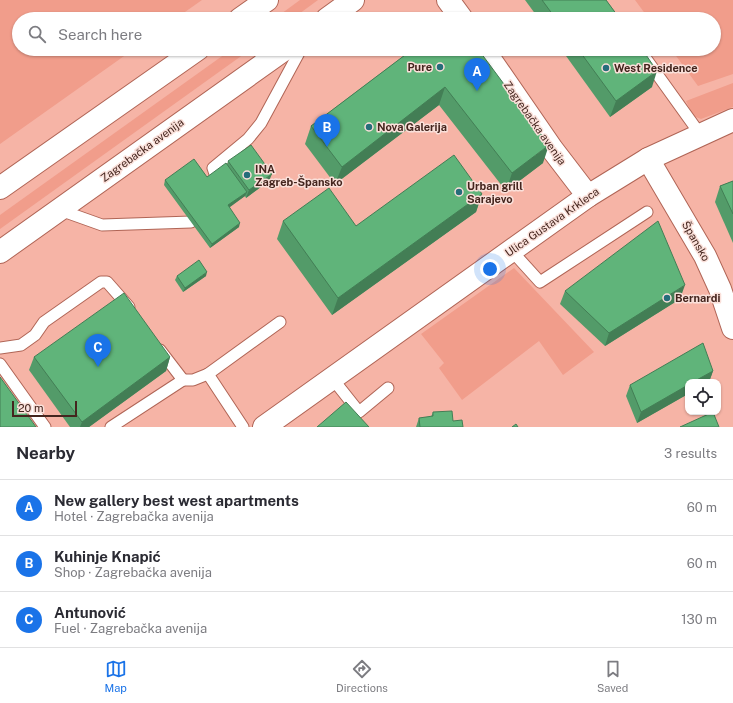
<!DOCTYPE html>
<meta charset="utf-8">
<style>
body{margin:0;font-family:"Public Sans",sans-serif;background:#f7f7f7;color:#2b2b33}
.controls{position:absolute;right:12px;bottom:12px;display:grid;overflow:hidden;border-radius:8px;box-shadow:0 1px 3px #0004}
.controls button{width:36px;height:36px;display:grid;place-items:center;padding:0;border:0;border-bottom:1px solid #e1e1e2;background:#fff;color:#2b2b33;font:20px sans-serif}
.scale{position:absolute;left:12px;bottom:10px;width:65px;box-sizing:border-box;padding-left:4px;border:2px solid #44251e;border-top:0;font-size:11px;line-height:14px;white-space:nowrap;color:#44251e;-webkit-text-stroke:3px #fae0da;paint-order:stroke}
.you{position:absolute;left:490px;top:269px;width:14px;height:14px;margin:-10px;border:3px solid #fff;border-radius:50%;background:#1a73e8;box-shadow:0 0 0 6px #1a73e833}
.badge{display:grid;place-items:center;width:26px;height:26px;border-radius:50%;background:#1a73e8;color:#fff;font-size:13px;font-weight:700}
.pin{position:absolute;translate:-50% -33px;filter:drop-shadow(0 1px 2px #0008)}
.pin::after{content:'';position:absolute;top:21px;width:14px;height:12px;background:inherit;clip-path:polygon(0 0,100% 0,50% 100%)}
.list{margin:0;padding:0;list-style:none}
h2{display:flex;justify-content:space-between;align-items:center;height:52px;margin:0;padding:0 16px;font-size:17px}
h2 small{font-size:13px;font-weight:400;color:#7c7c81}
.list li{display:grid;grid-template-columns:26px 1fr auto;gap:12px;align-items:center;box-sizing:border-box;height:56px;padding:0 16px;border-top:1px solid #e1e1e2}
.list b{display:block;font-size:15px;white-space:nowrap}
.list p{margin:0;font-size:13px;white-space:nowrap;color:#7c7c81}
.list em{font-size:13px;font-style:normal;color:#7c7c81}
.icon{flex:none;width:22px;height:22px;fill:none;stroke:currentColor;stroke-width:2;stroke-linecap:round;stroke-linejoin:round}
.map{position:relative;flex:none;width:733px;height:427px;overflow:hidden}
.search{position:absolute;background:#fff;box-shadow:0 1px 3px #0004;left:12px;right:12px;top:12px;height:44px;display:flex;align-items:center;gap:10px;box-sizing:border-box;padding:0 14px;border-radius:22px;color:#7c7c81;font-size:15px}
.sheet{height:220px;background:#fff}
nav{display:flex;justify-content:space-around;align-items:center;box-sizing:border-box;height:56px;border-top:1px solid #e1e1e2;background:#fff;font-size:11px;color:#7c7c81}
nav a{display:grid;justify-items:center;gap:2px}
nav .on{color:#1a73e8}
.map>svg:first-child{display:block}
.green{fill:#f19d8b}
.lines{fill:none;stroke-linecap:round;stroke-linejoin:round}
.lane-casing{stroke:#b06556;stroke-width:13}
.street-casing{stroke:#b06556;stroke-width:24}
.secondary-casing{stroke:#b06556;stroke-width:24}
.lane{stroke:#fff;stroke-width:11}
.street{stroke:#fff;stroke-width:22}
.secondary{stroke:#fff;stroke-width:22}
.wall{fill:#539b69}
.shaded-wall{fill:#437e55}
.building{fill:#60b47a;stroke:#437e55}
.poi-dot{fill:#266d7a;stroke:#fae0da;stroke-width:1.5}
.labels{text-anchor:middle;stroke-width:3;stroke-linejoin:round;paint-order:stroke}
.poi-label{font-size:11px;font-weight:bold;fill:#44251e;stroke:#fae0da;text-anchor:start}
.street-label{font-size:11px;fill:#44251e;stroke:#fae0da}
</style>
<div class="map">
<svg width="733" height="427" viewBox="0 0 733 427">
<rect width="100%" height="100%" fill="#f6b4a6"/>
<g class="green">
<path d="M 0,0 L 202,0 L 175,19 L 19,19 L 19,49 L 134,49 L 0,144 Z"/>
<path d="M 300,0 L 318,0 L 292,19 L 274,19 Z"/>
<path d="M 635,0 L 733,0 L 733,74 L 698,86 L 671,49 L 714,49 L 714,19 L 649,19 Z"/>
<path d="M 232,49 L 251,49 L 0,229 L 0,215 Z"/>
<path d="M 733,83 L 733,107 L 701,119 L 693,116 L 686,101 Z"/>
<path d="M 514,268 L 594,352 L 563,375 L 539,341 L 462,400 L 439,368 L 444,363 L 421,334 Z"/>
</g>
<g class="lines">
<g class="lane-casing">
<g id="lane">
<path d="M 639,49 L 700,134"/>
<path d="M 215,174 L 213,168 L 248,139 L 261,123 L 301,49"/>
<path d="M 60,210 L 102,225 L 191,222"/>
<path d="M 511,250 L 540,282 L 647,212"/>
<path d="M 0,348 L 21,345 L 35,335 L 44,322 L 101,282 L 107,282 L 129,307"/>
<path d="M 0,364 L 45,427"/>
<path d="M 332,378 L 359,412 L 388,388"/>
<path d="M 183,380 L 193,380 L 208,374"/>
<path d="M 111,427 L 183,380 L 160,350"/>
<path d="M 243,427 L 208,374 L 280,322"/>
</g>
</g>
<g class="street-casing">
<g id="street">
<path d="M 448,0 L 462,19"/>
<path d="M 483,49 L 552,149 L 588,196"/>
<path d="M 648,159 L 705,256 L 720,289 L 733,328"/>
</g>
</g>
<g class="secondary-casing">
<g id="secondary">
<path d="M 240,19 L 267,0"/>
<path d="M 327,19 L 353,0"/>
<path d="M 0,188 L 198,49"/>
<path d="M 0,252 L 285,49"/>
<path d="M 264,427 L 588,196 L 648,159 L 733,120"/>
</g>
</g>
<use href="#lane" class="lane"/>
<use href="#street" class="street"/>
<use href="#secondary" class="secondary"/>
</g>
<g class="wall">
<path d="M 525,0 L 606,0 L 620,19 L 539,19 Z"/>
<path d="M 413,49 L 543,163 L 506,191 L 439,105 L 335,184 L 305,144 L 311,126 Z"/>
<path d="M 561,49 L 642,49 L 652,87 L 610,117 Z"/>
<path d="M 228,161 L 269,181 L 246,198 L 245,196 L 229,207 L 239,227 L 210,248 L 164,185 L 165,180 L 207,177 L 227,165 Z"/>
<path d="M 733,181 L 733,243 L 715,202 L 720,186 Z"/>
<path d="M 482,194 L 476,212 L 332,315 L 277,239 L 283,221 L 356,226 Z"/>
<path d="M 177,276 L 206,276 L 183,292 L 175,280 Z"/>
<path d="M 565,291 L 680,299 L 605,346 L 560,304 Z"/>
<path d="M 34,357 L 170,357 L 166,371 L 89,427 L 70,427 L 29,370 Z"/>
<path d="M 713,371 L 709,382 L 637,423 L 626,396 L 630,385 Z"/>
<path d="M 433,412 L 453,421 L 463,427 L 416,427 L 419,418 L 431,417 Z"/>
</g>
<g class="shaded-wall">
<path d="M 657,71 L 652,87 L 610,117 L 616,101 Z"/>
<path d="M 445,87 L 439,105 L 335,184 L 342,167 Z"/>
<path d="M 549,145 L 543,163 L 506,191 L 512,173 Z"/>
<path d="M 272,174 L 269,181 L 246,198 L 249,190 Z"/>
<path d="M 247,192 L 245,196 L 226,210 L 228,205 Z"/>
<path d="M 482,194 L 476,212 L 332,315 L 338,298 Z"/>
<path d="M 240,223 L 239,227 L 210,248 L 212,244 Z"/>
<path d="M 207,272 L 206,276 L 183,292 L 185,288 Z"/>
<path d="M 685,285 L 680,299 L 605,346 L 609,333 Z"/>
<path d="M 170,357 L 166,371 L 89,427 L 80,427 L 82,422 Z"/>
<path d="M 713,371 L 709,382 L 693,382 Z"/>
<path d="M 688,385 L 688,394 L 637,423 L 641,412 Z"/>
</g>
<g class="building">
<path d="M 542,0 L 606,0 L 620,19 L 556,19 Z"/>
<path d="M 413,49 L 478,49 L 549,145 L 512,173 L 445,87 L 342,167 L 311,126 Z"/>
<path d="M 578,49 L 642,49 L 657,71 L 616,101 Z"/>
<path d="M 251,145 L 272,174 L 249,190 L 228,161 Z"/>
<path d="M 454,155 L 482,194 L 338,298 L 283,221 L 329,188 L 356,226 Z"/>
<path d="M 194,159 L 207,177 L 226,163 L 247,192 L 228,205 L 240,223 L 212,244 L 165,180 Z"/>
<path d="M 733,181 L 733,214 L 720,186 Z"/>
<path d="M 658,221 L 685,285 L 609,333 L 565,291 Z"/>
<path d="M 199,260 L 207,272 L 185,288 L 177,276 Z"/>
<path d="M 124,293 L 170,357 L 82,422 L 34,357 Z"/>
<path d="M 703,343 L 713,371 L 693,382 L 688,382 L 688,385 L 641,412 L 630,385 Z"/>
<path d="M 0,377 L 36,427 L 0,427 Z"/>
<path d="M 346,402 L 369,427 L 317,427 Z"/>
<path d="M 452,411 L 453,421 L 462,420 L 463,427 L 420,427 L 419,418 L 433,416 L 433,412 Z"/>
<path d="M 713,412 L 719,427 L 680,427 Z"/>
<path d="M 516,424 L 518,427 L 512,427 Z"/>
</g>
<g class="poi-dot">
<circle cx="440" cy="67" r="4"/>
<circle cx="606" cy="68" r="4"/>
<circle cx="369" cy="127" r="4"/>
<circle cx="247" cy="175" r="4"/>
<circle cx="459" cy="192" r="4"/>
<circle cx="667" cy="298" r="4"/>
</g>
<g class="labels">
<g class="poi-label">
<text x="432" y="71" text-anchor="end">Pure</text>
<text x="614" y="72">West Residence</text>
<text x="377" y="131">Nova Galerija</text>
<text x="255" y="173">INA<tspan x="255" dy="13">Zagreb-Špansko</tspan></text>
<text x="467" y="190">Urban grill<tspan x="467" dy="13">Sarajevo</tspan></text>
<text x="675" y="302">Bernardi</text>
</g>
<g class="street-label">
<text transform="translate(535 123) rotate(55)" y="4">Zagrebačka avenija</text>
<text transform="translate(142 150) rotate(-36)" y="4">Zagrebačka avenija</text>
<text transform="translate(552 222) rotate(-35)" y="4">Ulica Gustava Krkleca</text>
<text transform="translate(696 241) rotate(60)" y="4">Špansko</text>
</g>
</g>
</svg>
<div class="controls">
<button><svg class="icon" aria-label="locate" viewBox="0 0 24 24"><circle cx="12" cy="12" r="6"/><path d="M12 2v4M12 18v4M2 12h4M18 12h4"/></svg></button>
</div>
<div class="scale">20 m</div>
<div class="you"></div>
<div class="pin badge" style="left:477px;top:91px">A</div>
<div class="pin badge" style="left:327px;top:147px">B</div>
<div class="pin badge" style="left:98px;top:367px">C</div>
<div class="search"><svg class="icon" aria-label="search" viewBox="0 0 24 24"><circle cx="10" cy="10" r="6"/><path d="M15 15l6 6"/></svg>Search here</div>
</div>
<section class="sheet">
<h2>Nearby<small>3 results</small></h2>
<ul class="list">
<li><span class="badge">A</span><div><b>New gallery best west apartments</b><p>Hotel · Zagrebačka avenija</p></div><em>60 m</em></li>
<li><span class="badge">B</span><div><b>Kuhinje Knapić</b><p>Shop · Zagrebačka avenija</p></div><em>60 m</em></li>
<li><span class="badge">C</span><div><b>Antunović</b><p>Fuel · Zagrebačka avenija</p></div><em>130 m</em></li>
</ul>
</section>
<nav>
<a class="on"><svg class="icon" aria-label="map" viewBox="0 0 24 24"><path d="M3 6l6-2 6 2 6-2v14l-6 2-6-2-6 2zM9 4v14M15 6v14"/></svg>Map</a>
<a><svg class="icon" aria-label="directions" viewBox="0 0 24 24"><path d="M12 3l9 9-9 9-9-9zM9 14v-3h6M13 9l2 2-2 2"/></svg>Directions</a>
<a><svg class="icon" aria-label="saved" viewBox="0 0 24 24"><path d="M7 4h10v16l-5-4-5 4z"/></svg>Saved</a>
</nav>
